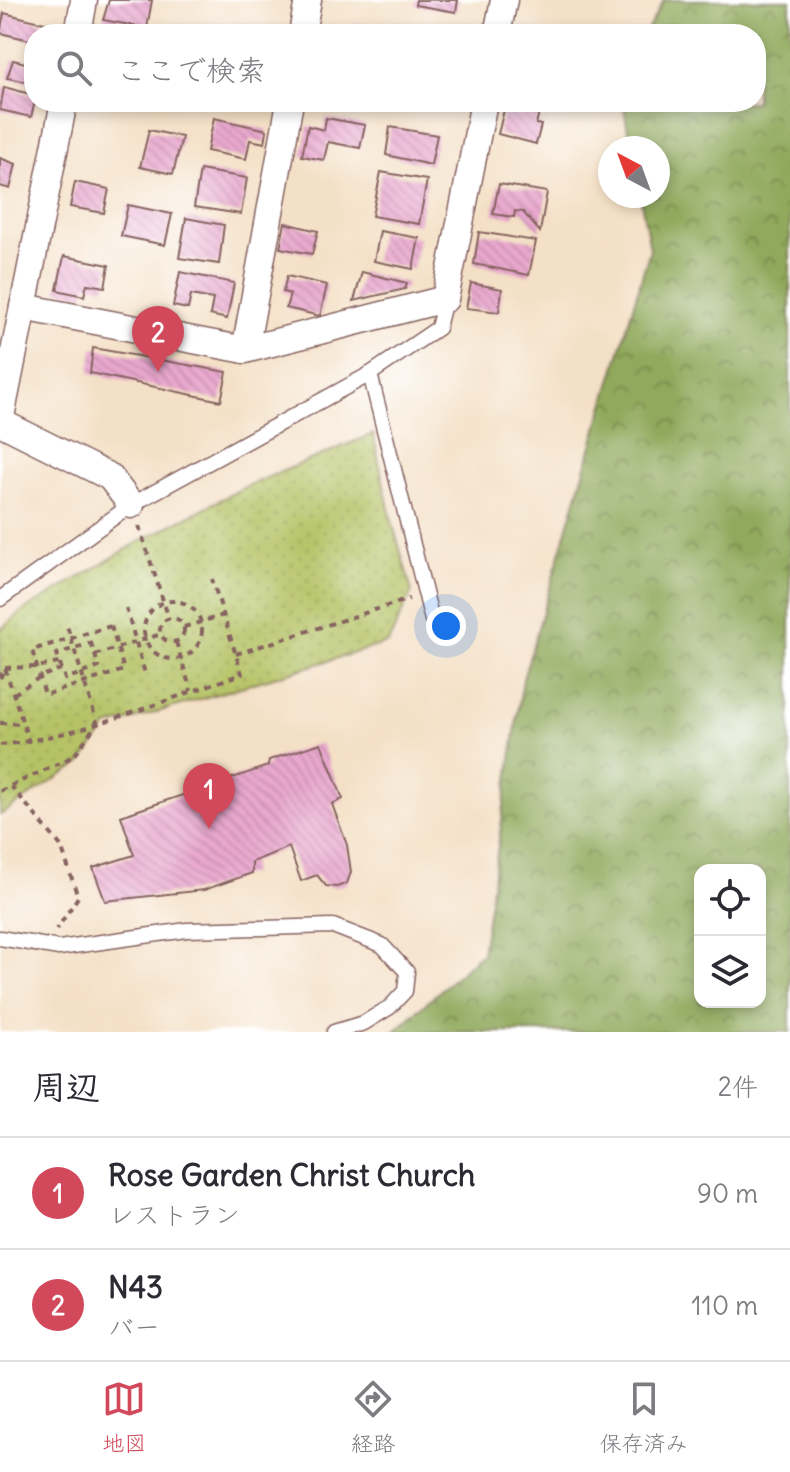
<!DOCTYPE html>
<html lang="ja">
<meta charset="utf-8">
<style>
body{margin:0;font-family:Delius,"Klee One",sans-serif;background:#f7f7f7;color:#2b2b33}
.controls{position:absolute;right:24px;bottom:24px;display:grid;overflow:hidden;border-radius:16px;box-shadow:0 4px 12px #0003}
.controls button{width:72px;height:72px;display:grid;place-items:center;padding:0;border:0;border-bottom:2px solid #e1e1e2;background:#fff;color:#2b2b33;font:40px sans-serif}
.compass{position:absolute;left:598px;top:136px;width:72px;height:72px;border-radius:50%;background:#fff;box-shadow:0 4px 12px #0003;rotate:319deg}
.you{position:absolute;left:446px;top:626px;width:28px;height:28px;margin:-20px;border:6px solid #fff;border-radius:50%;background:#1a73e8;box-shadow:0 0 0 12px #1a73e833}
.badge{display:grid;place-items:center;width:52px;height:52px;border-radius:50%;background:#d1495b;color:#fff;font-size:26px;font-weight:700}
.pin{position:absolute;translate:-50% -66px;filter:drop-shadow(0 2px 4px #0008)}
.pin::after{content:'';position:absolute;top:42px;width:28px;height:24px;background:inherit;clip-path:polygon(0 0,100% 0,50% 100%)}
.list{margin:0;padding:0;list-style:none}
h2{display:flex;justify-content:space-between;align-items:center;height:104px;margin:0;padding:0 32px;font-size:34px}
h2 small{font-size:26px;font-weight:400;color:#7c7c81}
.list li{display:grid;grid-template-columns:52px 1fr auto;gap:24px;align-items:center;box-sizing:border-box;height:112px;padding:0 32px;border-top:2px solid #e1e1e2}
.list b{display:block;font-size:30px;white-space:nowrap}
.list p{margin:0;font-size:26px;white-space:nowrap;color:#7c7c81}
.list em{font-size:26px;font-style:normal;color:#7c7c81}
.icon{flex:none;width:44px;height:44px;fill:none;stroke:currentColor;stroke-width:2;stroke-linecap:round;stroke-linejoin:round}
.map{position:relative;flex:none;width:790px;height:1032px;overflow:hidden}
.search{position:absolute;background:#fff;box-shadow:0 4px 12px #0003;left:24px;right:24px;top:24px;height:88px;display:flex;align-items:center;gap:20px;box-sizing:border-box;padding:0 28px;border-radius:32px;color:#7c7c81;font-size:30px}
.sheet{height:328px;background:#fff}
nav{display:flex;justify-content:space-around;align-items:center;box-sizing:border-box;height:112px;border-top:2px solid #e1e1e2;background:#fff;font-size:22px;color:#7c7c81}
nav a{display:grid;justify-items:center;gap:4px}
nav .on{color:#d1495b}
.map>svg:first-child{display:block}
.grass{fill:url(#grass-dots);stroke:#807148;stroke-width:2}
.forest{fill:url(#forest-crowns);stroke:#6d6443;stroke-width:2;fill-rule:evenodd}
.building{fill:url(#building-back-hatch)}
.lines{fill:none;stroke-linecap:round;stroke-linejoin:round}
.service-casing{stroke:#866361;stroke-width:17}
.minor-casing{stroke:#866361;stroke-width:29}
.path{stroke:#866361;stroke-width:4;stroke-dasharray:6 6;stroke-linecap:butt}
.service{stroke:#fff;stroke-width:14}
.minor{stroke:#fff;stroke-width:26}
</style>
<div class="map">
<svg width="790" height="1032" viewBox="0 0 790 1032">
<defs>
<pattern id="grass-dots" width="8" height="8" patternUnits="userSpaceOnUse" patternTransform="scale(2)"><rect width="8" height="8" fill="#b5c366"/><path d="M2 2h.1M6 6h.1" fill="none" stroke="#9da759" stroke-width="1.8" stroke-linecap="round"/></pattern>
<pattern id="forest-crowns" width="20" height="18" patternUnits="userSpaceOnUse" patternTransform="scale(2)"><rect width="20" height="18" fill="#90a95b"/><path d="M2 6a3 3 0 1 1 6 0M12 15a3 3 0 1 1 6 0" fill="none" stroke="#78894b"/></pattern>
<pattern id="building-back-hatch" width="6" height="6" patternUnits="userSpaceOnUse" patternTransform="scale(2)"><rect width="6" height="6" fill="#e8a7cd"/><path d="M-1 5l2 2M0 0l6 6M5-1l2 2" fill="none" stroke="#c88fb0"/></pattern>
</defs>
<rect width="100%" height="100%" fill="#fff"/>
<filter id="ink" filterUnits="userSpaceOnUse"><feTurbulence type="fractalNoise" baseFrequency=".0125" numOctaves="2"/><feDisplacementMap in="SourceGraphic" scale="16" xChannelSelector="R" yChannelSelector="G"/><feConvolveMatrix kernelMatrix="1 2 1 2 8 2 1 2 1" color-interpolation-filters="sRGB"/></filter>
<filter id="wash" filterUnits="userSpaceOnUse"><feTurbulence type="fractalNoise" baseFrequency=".006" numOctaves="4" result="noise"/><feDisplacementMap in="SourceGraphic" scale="32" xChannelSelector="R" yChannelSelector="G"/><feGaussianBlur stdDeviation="1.8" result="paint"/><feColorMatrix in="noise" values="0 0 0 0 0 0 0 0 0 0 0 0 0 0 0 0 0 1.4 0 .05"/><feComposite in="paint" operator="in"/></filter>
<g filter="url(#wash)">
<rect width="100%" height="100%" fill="#f4e0c6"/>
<path class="grass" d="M 373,434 L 391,518 L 412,592 L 388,643 L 107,727 L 81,763 L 0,815 L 0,630 L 21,612 L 144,539 L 247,486 Z"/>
<path class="forest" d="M 664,0 L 790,0 L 790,1032 L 394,1032 L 482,953 L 523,679 L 650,249 L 640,196 L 658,196 L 658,148 L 631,148 L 623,102 L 756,102 L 756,34 L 645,34 ZM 700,870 L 760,870 L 760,1002 L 700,1002 Z"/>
<g id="blocks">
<g class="building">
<path d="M 109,0 L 152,0 L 147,28 L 103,20 Z"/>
<path d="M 416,0 L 458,0 L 456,12 L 415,5 Z"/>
<path d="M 4,13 L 52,25 L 50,34 L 34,34 L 34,41 L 0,33 Z"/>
<path d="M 355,23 L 385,28 L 384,34 L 353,34 Z"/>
<path d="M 13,60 L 34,65 L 34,83 L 7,78 Z"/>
<path d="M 4,87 L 34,95 L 35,102 L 31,117 L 0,110 Z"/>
<path d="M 506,102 L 540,109 L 536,124 L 541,125 L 536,144 L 498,134 Z"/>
<path d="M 214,118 L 267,130 L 265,143 L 250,140 L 246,159 L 207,151 Z"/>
<path d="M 326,118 L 365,125 L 360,148 L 328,142 L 324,160 L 302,156 L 308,126 L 324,130 Z"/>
<path d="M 390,127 L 437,135 L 431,165 L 386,155 Z"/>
<path d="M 149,130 L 182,137 L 173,174 L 140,167 Z"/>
<path d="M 0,158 L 16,164 L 10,189 L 0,186 Z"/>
<path d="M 200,170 L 247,178 L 241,214 L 194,207 Z"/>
<path d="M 381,172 L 427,180 L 419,224 L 372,216 Z"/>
<path d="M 75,182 L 109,189 L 104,213 L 70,207 Z"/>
<path d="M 499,184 L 547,192 L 540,232 L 523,212 L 515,211 L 514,217 L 493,214 Z"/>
<path d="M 128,205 L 172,214 L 165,245 L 121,236 Z"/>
<path d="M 186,218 L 224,225 L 219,264 L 179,258 Z"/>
<path d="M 285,223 L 318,231 L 312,254 L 280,248 Z"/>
<path d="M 380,231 L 419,238 L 413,269 L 374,261 Z"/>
<path d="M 479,232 L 536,241 L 529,275 L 474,264 Z"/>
<path d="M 64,256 L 109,265 L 105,287 L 87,284 L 84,296 L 57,290 Z"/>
<path d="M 180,272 L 234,283 L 227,319 L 210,315 L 213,299 L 191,295 L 188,309 L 173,306 Z"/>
<path d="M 362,272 L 407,283 L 405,289 L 354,301 Z"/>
<path d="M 287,276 L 327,285 L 320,316 L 286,308 L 290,294 L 283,292 Z"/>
<path d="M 471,283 L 502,289 L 499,312 L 466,308 Z"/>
<path d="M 93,348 L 227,372 L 221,401 L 90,373 Z"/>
<path d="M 321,743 L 343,799 L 332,804 L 347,845 L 351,872 L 347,883 L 337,887 L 326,886 L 317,875 L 301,881 L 289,847 L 252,862 L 252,873 L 204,890 L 105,901 L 93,868 L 134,855 L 121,816 L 268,766 L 269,760 Z"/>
</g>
</g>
</g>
<g filter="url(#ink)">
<use href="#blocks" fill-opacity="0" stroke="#866361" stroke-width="2"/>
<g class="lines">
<g class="service-casing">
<g id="service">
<path d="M 370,374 L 432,620"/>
<path d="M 0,599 L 131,505 L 370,374 L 438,328 L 445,299"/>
<path d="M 0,938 L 59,948 L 187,930 L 333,926 L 382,945 L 407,972 L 405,991 L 390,1007 L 364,1023 L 334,1032"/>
</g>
</g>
<g class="minor-casing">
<g id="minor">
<path d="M 78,34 L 84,0"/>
<path d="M 302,34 L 308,0"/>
<path d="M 497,34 L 504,0"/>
<path d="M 64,102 L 0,422 L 110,477 L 131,505"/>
<path d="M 23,307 L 245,350 L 445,299 L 484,102"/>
<path d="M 245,350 L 290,102"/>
</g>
</g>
<g class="path">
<path d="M 139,526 L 169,619"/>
<circle cx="173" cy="630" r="29"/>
<path d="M 126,608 L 146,677"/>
<circle cx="172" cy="630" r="12"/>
<path d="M 111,626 L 124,670 L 45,695 L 32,650 Z"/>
<path d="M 184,627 L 224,615"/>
<path d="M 176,642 L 191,691"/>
<path d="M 91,643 L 99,667 L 65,679 L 57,654 Z"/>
<path d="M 236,654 L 409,599"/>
<path d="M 95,655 L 161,634"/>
<path d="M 5,668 L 36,667 L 59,663"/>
<path d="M 0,678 L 5,668 L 29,742"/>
<path d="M 14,694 L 40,677 L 61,669"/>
<path d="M 0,723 L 23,724"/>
<path d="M 0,745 C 83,736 163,700 242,674 L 212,579"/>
<path d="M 11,786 L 61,846 L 78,897 L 57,929"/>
<path d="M 0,791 L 74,756 L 97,723 L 67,626"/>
</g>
<use href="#service" class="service"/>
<use href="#minor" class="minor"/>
</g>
</g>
</svg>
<div class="controls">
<button><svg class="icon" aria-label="locate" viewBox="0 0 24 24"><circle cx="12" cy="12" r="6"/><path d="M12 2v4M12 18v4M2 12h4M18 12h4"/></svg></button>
<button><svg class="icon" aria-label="layers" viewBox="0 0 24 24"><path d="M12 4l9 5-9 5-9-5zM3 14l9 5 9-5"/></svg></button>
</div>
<svg class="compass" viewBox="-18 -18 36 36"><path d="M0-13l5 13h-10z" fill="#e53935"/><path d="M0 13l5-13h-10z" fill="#7c7c81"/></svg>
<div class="you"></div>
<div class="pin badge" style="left:209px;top:829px">1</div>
<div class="pin badge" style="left:158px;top:372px">2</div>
<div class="search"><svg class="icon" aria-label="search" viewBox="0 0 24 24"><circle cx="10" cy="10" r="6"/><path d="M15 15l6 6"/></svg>ここで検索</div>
</div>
<section class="sheet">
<h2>周辺<small>2件</small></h2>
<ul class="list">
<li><span class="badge">1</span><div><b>Rose Garden Christ Church</b><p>レストラン</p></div><em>90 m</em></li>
<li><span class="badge">2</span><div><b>N43</b><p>バー</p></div><em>110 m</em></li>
</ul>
</section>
<nav>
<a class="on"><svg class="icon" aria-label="map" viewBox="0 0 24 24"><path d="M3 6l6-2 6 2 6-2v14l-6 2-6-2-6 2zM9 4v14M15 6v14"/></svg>地図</a>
<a><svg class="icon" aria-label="directions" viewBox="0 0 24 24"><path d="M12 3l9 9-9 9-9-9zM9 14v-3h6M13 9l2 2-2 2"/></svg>経路</a>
<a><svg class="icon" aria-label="saved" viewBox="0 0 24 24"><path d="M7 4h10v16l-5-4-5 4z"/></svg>保存済み</a>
</nav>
